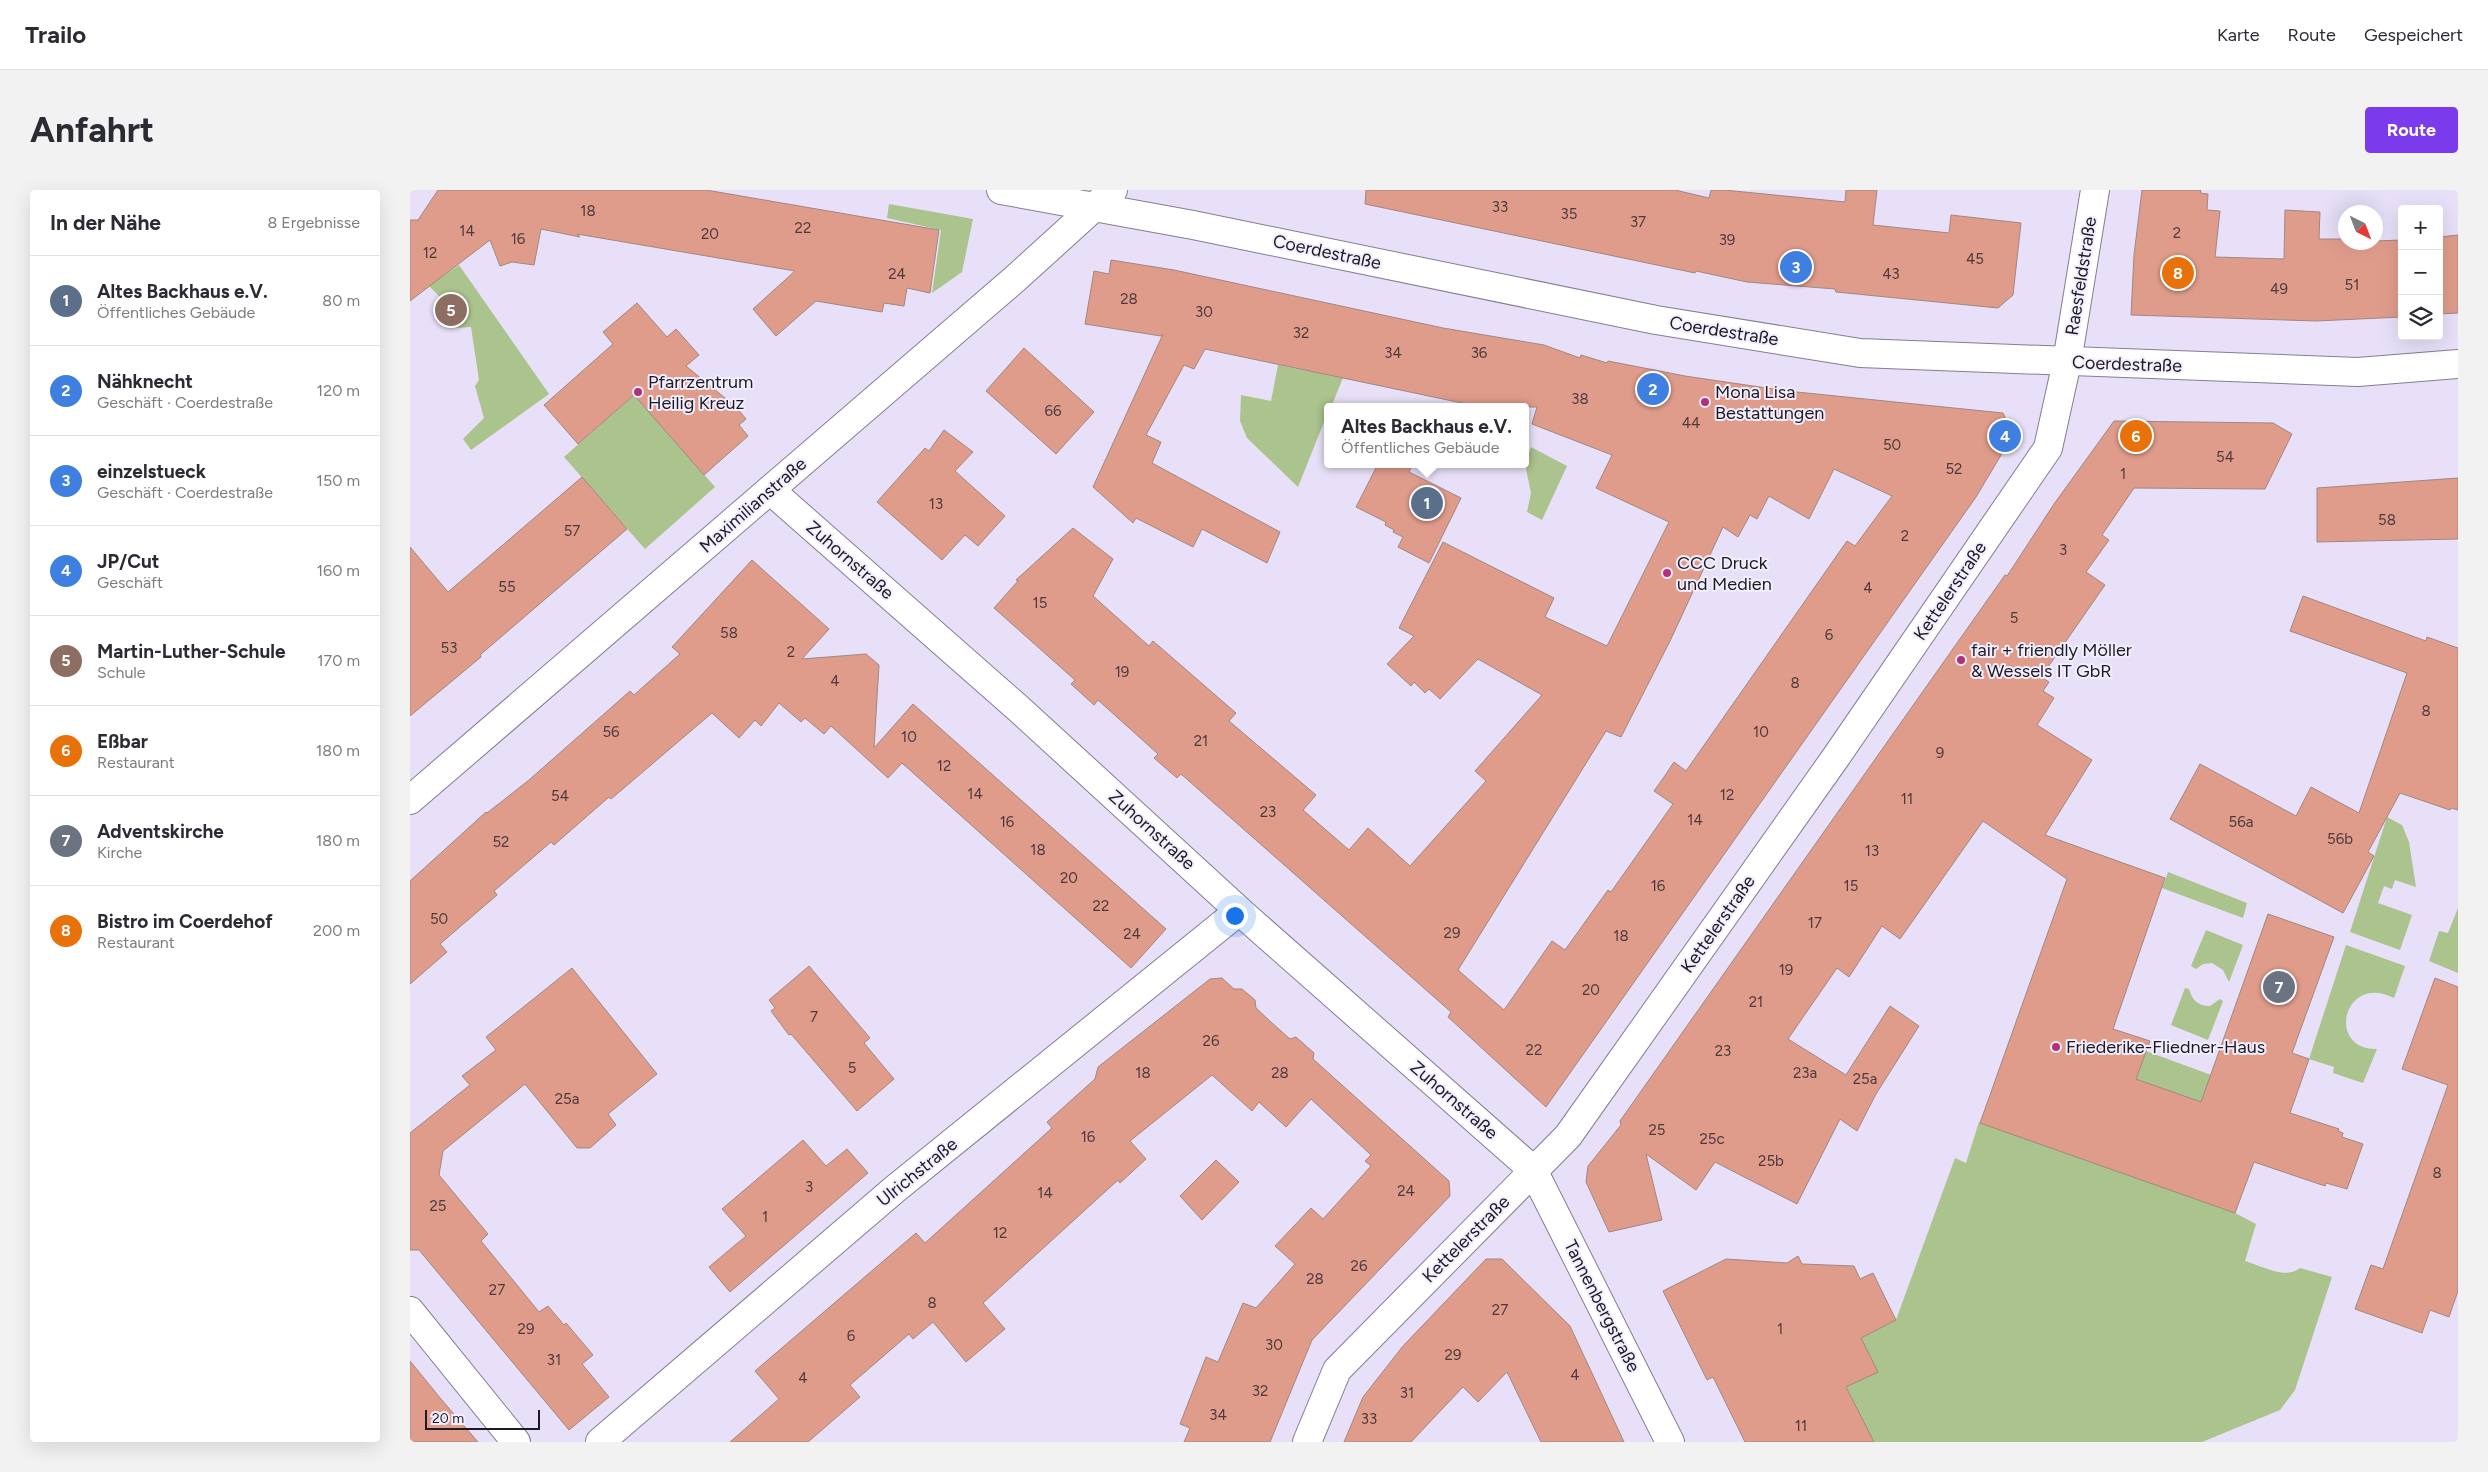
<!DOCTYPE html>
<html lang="de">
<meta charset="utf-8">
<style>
body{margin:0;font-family:Figtree,sans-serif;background:#f2f2f3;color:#2b2b33}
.controls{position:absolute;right:15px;top:15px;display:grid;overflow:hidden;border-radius:5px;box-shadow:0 5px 20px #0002}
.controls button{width:45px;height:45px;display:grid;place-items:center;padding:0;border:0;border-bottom:1px solid #e1e1e2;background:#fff;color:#2b2b33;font:25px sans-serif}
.compass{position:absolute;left:1928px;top:15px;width:45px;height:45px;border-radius:50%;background:#fff;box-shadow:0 5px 20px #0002;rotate:138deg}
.scale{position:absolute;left:15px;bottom:12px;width:115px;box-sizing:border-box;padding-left:5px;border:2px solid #1d1a23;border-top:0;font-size:14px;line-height:18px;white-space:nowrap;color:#1d1a23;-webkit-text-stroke:4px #f3eefd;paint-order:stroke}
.you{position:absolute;left:824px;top:725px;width:18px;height:18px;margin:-12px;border:4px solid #fff;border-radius:50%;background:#1a73e8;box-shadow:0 0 0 8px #1a73e833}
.badge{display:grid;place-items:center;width:32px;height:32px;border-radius:50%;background:#7c3aed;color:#fff;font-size:16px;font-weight:700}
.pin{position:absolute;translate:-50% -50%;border:2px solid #fff;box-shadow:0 1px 5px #0006}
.popup{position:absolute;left:914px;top:213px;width:205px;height:65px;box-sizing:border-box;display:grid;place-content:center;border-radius:5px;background:#fff;filter:drop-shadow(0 1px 4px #0005);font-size:16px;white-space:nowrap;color:#7c7c81}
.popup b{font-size:19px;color:#2b2b33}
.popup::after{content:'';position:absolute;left:50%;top:100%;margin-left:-10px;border:10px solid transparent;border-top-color:#fff}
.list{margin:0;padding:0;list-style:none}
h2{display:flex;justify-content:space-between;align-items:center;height:65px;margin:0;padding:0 20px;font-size:21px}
h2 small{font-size:16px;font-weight:400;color:#7c7c81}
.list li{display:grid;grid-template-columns:32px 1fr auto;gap:15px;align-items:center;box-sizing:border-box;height:90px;padding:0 20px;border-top:1px solid #e1e1e2}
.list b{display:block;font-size:19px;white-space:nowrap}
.list p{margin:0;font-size:16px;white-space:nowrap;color:#7c7c81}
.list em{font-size:16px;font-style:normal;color:#7c7c81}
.icon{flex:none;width:28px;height:28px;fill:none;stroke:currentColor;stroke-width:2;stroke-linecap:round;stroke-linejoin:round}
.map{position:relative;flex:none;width:2048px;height:1252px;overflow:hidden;border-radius:5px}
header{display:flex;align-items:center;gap:30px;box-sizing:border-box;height:70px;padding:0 25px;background:#fff;border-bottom:1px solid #e1e1e2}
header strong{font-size:24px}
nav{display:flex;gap:28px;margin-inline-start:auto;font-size:18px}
.intro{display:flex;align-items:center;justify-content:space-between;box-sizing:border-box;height:120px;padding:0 30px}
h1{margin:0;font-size:35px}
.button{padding:12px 22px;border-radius:5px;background:#7c3aed;color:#fff;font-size:18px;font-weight:700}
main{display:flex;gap:30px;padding:0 30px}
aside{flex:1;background:#fff;border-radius:5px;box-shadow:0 5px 20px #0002}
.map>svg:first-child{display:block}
.green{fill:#abc38d}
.building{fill:#df9c8b;stroke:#a18780;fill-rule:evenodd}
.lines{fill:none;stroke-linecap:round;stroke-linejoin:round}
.street-casing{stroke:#847d93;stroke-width:30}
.street{stroke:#fff;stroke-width:28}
.poi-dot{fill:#b33078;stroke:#f3eefd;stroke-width:2}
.labels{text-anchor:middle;stroke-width:4;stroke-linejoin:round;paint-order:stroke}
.number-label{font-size:15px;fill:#4e3a3d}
.street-label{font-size:18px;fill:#1d1a23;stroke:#f3eefd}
.poi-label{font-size:18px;fill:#1d1a23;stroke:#f3eefd;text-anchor:start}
</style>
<header>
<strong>Trailo</strong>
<nav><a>Karte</a><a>Route</a><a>Gespeichert</a></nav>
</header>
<div class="intro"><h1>Anfahrt</h1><a class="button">Route</a></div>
<main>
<aside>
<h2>In der Nähe<small>8 Ergebnisse</small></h2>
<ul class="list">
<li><span class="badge" style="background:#5c6f8a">1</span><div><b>Altes Backhaus e.V.</b><p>Öffentliches Gebäude</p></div><em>80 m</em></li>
<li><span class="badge" style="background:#3f7fe0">2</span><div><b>Nähknecht</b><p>Geschäft · Coerdestraße</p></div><em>120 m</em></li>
<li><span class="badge" style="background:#3f7fe0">3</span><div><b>einzelstueck</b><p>Geschäft · Coerdestraße</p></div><em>150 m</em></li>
<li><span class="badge" style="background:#3f7fe0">4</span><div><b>JP/Cut</b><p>Geschäft</p></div><em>160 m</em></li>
<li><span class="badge" style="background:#8d6e63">5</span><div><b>Martin-Luther-Schule</b><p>Schule</p></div><em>170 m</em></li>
<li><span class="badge" style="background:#e8710a">6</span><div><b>Eßbar</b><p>Restaurant</p></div><em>180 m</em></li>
<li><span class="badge" style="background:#6b7280">7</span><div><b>Adventskirche</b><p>Kirche</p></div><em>180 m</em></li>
<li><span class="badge" style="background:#e8710a">8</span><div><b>Bistro im Coerdehof</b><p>Restaurant</p></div><em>200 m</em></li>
</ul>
</aside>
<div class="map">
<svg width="2048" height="1252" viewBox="0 0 2048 1252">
<rect width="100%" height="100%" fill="#e7e0f8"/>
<g class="green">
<path d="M 479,14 L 563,29 L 552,82 L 522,103 L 531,40 L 477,28 Z"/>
<path d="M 49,75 L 139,204 L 61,260 L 53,249 L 74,228 L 65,196 L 69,190 L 61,137 L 47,138 L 35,112 L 19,96 Z"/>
<path d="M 868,175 L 933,188 L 921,217 L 918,217 L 918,222 L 888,297 L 837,248 L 830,231 L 831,205 L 861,211 Z"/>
<path d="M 224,205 L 305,297 L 235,359 L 154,267 Z"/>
<path d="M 1121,257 L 1157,276 L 1132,330 L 1117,322 L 1121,303 L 1115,274 Z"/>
<path d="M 1977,627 L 1992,635 L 1999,652 L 2006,697 L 1985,690 L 1982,699 L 1974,696 L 1968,713 L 2002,725 L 1990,760 L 1940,742 Z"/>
<path d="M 1758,682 L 1837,713 L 1833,728 L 1752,698 Z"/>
<path d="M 2048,718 L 2048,783 L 2019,771 L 2029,741 L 2038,743 Z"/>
<path d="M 1796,740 L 1833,755 L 1819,792 L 1813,780 L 1802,773 L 1793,774 L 1786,779 L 1781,776 Z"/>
<path d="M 1936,755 L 1995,776 L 1984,808 C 1934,782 1915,860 1967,859 L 1953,893 L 1923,883 L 1924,877 L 1899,869 Z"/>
<path d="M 1775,798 L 1779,799 C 1782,810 1788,816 1800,816 L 1810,809 L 1813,811 L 1798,850 L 1761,835 Z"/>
<path d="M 1736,861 L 1869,910 L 1858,936 L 1726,889 Z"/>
<path d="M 1569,932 L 1825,1023 L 1846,1034 L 1835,1071 C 1852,1076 1875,1090 1890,1078 L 1922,1087 L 1885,1200 L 1870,1220 L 1792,1252 L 1463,1252 L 1436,1197 L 1451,1148 L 1486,1130 L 1545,968 L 1556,973 Z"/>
</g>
<g class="building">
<path d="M 28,0 L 296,0 L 529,40 L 520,103 L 497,98 L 494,116 L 474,113 L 472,122 L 406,111 L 366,146 L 343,119 L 385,81 L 167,44 L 170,47 L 131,39 L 124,75 L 102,72 L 90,76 L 80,50 L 0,111 L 0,30 L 8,30 Z"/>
<path d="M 956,0 L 1265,0 L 1299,8 L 1301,0 L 1314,0 L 1435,12 L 1436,0 L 1467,0 L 1463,35 L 1539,43 L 1541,25 L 1611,33 L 1603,105 L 1588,118 L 1426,102 L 1425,99 L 1337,92 L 1286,81 L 1285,83 L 955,14 Z"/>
<path d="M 1732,0 L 1791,0 L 1790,3 L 1798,4 L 1797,20 L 1810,21 L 1805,67 L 1874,69 L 1875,20 L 1910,22 L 1909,49 L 1936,49 L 1936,52 L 1992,50 L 1992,127 L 1906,131 L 1721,125 L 1724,65 Z"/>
<path d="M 2048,45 L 2048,123 L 2029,124 L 2029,47 Z"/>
<path d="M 701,70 L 764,80 L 1033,138 L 1134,155 L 1170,168 L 1171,165 L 1197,173 L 1198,171 L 1275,186 L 1377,201 L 1593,223 L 1603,245 L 1566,307 L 1136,917 L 1038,827 L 1041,822 L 771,584 L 767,588 L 744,568 L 748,564 L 688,510 L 684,515 L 661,494 L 665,490 L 584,418 L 608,391 L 606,390 L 663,338 L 703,369 L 683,406 L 739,456 L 743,451 L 826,523 L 819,531 L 906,605 L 893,620 L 939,660 L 958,638 L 1000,676 L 1076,591 L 1065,581 L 1132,505 L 1068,469 L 1030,509 L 1019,499 L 1015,503 L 1004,492 L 1001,496 L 977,474 L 1004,446 L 989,438 L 1033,352 L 1144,408 L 1135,427 L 1197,456 L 1259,332 L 1186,298 L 1202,265 L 1122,234 L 1127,217 L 1071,217 L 795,159 L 784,179 L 774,175 L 736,245 L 751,252 L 742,273 L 870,342 L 857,373 L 792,339 L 783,357 L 726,328 L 723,333 L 683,297 L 753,144 L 751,146 L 675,134 L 684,81 L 699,84 ZM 1424,279 L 1482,306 L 1445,356 L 1437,351 L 1276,581 L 1264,572 L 1254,587 L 1244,601 L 1263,614 L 1201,702 L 1198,700 L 1155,760 L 1142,751 L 1094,820 L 1048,780 L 1196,541 L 1211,547 L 1260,451 L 1313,337 L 1328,347 L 1340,325 L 1347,329 L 1359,306 L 1399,329 Z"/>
<path d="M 227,113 L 257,147 L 266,139 L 289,165 L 276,176 L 326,217 L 336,229 L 329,235 L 338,246 L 294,285 L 224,205 L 168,254 L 134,215 L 203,154 L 193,142 Z"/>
<path d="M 614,158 L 684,222 L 646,264 L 576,201 Z"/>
<path d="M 1704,231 L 1863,233 L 1882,244 L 1855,299 L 1724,298 L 1692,345 L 1699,350 L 1676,382 L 1695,395 L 1631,487 L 1639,492 L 1633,501 L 1644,508 L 1627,535 L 1682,570 L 1635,645 L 1755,688 L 1703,839 L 1740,851 L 1726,889 L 1791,912 L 1858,724 L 1924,747 L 1882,863 L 1899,869 L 1880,923 L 1929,939 L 1928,941 L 1933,943 L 1932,947 L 1953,954 L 1937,999 L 1916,993 L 1915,996 L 1844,972 L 1825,1023 L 1570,933 L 1657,689 L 1573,631 L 1490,749 L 1472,736 L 1439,787 L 1427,778 L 1378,849 L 1436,885 L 1480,816 L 1509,836 L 1466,904 L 1447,941 L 1430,929 L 1387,1014 L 1305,972 L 1286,1000 L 1236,964 L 1252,1030 L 1199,1042 L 1176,992 L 1178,976 L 1211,935 L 1210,931 L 1595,385 L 1597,386 L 1644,314 Z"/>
<path d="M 534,240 L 563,262 L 545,281 L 595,326 L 568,356 L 555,345 L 532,370 L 467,312 L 515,258 L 519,261 Z"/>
<path d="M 968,274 L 1003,274 L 999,282 L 1051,308 L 1019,373 L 988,357 L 993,347 L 983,342 L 984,340 L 975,335 L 976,332 L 946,317 Z"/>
<path d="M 172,287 L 217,339 L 70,465 L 71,467 L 0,526 L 0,357 L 38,402 Z"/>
<path d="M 2048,288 L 2048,349 L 1907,352 L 1907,298 Z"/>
<path d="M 342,370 L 419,439 L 392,469 L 456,464 L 469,475 L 464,558 L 503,514 L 756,739 L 721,778 L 492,573 L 478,588 L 421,536 L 414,544 L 395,528 L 391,532 L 369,513 L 351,536 L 345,530 L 329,548 L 302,523 L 201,609 L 199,607 L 144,655 L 141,652 L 84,701 L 87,705 L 30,754 L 37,762 L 0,794 L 0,691 L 76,622 L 77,623 L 119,590 L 220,501 L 224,505 L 270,464 L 262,457 Z"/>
<path d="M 1893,406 L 2016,451 L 2017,447 L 2048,458 L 2048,620 L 2041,618 L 2040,620 L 1990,603 L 1958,662 L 1964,666 L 1933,723 L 1760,629 L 1790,574 L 1886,626 L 1901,597 L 1949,623 L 1997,483 L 1880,441 Z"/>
<path d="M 399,776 L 460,848 L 454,853 L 484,889 L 447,921 L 381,844 L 379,845 L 361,821 L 365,818 L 359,810 Z"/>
<path d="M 162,778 L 247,884 L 198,924 L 206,935 L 180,958 L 167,958 L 115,894 L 33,961 L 29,985 L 78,1044 L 71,1051 L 129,1122 L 138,1116 L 154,1135 L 156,1133 L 183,1165 L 172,1174 L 199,1207 L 159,1240 L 9,1060 L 0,1060 L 0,943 L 60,895 L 52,886 L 86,860 L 76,847 Z"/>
<path d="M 812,788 L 824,799 L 832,799 L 845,810 L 846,818 L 862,833 L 880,849 L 886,847 L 904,863 L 903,869 L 1039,991 L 1040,1006 L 902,1150 L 860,1252 L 774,1252 L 780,1238 L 770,1234 L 796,1167 L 808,1172 L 833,1113 L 846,1118 L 885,1074 L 865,1056 L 901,1018 L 913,1029 L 961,976 L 955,971 L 961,965 L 901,909 L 876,937 L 849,912 L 842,921 L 802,885 L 720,951 L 736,969 L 710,993 L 708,990 L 573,1113 L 595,1139 L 556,1172 L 523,1132 L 503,1149 L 499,1144 L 440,1195 L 450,1207 L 398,1252 L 320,1252 L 369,1209 L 345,1181 L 506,1043 L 515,1053 L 642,938 L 637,932 L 685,889 L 688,877 L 800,789 Z"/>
<path d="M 2025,788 L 2048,797 L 2048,1101 L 2039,1127 L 2020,1120 L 2012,1143 L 1945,1119 L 1961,1075 L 1973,1079 L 2038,895 L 1992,879 Z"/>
<path d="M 393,950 L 416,976 L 437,959 L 458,983 L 320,1102 L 299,1077 L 336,1046 L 312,1019 Z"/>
<path d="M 806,970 L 829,992 L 792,1030 L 770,1006 Z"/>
<path d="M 1388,1066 L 1392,1074 L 1444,1076 L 1450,1089 L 1463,1083 L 1486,1130 L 1451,1148 L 1468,1182 L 1436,1197 L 1464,1252 L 1335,1252 L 1303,1187 L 1297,1190 L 1253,1101 L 1316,1069 L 1377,1073 Z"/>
<path d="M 1076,1069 L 1092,1069 L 1160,1136 L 1214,1252 L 1131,1252 L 1097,1182 L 1068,1212 L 1053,1197 L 1001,1252 L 934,1252 L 953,1207 L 993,1156 Z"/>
<path d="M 0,1171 L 31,1209 L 68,1252 L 0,1252 Z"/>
</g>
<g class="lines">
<g class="street-casing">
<g id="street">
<path d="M 591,0 L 783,35 L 1246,130 L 1450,163 L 1948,182 L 2048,174"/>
<path d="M 360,300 L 609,519 L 835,726 L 1123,980 L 1260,1252"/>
<path d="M 0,610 L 606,88 L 703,0"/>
<path d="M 0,1121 L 106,1252"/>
<path d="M 190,1252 L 485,999 L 829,721"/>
<path d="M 897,1252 L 927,1180 L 1158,946 L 1426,567 L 1638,258 L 1657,172 L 1685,0"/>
</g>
</g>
<use href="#street" class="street"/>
</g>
<g class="poi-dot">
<circle cx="228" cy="202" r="5"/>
<circle cx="1295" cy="212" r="5"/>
<circle cx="1257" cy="383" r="5"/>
<circle cx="1551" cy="470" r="5"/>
<circle cx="1646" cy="857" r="5"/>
</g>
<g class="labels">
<g class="number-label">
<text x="1090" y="22">33</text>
<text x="178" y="26">18</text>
<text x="1159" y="29">35</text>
<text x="1228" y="37">37</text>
<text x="393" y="43">22</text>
<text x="57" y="46">14</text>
<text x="1767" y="48">2</text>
<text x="300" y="49">20</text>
<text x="108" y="54">16</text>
<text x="1317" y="55">39</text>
<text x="20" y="68">12</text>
<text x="1565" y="74">45</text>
<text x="487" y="89">24</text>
<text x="1481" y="89">43</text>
<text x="1942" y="100">51</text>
<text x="1869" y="104">49</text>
<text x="719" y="114">28</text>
<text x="794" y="127">30</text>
<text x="891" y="148">32</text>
<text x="983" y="168">34</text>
<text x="1069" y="168">36</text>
<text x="1170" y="214">38</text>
<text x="643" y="226">66</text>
<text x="1281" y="238">44</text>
<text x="1482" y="260">50</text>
<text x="1815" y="272">54</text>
<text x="1544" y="284">52</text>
<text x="1713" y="289">1</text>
<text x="526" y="319">13</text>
<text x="1977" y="335">58</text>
<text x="162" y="346">57</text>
<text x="1495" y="351">2</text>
<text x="1653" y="365">3</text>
<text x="97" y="402">55</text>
<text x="1458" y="403">4</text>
<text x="630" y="418">15</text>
<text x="1604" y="433">5</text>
<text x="319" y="448">58</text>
<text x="1419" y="450">6</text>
<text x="39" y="463">53</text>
<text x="381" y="467">2</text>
<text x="712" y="487">19</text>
<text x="425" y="496">4</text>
<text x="1385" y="498">8</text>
<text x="2016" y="526">8</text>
<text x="201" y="547">56</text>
<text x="1351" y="547">10</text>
<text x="499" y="552">10</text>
<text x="791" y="556">21</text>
<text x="1530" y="568">9</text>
<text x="534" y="581">12</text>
<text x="565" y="609">14</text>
<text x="1317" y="610">12</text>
<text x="150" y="611">54</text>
<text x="1497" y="614">11</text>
<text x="858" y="627">23</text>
<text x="1285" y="635">14</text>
<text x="597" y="637">16</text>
<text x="1831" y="637">56a</text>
<text x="1930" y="654">56b</text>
<text x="91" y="657">52</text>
<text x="628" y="665">18</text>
<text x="1462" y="666">13</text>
<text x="659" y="693">20</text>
<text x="1248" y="701">16</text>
<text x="1441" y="701">15</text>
<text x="691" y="721">22</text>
<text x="29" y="734">50</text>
<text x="1405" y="738">17</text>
<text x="1042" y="748">29</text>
<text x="722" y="749">24</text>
<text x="1211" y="751">18</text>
<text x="1376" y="785">19</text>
<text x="1181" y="805">20</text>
<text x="1346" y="817">21</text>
<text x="404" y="832">7</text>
<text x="801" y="856">26</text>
<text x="1124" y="865">22</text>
<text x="1313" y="866">23</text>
<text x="442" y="883">5</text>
<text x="733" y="888">18</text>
<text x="870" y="888">28</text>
<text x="1395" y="888">23a</text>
<text x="1455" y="894">25a</text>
<text x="157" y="914">25a</text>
<text x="1247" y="945">25</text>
<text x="678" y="952">16</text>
<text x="1302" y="954">25c</text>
<text x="1361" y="976">25b</text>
<text x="2027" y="988">8</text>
<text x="399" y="1002">3</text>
<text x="996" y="1006">24</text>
<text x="635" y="1008">14</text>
<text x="28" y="1021">25</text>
<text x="355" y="1032">1</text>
<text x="590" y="1048">12</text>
<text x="949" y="1081">26</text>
<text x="905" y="1094">28</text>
<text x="87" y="1105">27</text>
<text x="522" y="1118">8</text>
<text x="1090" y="1125">27</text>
<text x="116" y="1144">29</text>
<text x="1370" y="1144">1</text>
<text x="441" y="1151">6</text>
<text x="864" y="1160">30</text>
<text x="1043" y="1170">29</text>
<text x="144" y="1175">31</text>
<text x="1165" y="1190">4</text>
<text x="393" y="1193">4</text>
<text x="850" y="1206">32</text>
<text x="997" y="1208">31</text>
<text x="808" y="1230">34</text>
<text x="959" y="1234">33</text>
<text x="1391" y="1241">11</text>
</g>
<g class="street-label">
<text transform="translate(917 62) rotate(12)" y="6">Coerdestraße</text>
<text transform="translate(1671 86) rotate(-81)" y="6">Raesfeldstraße</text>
<text transform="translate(1314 141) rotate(9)" y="6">Coerdestraße</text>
<text transform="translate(1717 174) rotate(2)" y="6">Coerdestraße</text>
<text transform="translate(343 315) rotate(-41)" y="6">Maximilianstraße</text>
<text transform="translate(440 370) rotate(41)" y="6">Zuhornstraße</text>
<text transform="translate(1540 401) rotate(-56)" y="6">Kettelerstraße</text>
<text transform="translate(742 640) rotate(42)" y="6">Zuhornstraße</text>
<text transform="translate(1308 734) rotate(-55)" y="6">Kettelerstraße</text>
<text transform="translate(1044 910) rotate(41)" y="6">Zuhornstraße</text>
<text transform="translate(507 982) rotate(-39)" y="6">Ulrichstraße</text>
<text transform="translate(1056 1049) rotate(-45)" y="6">Kettelerstraße</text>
<text transform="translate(1192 1116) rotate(63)" y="6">Tannenbergstraße</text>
</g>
<g class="poi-label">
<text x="238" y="198">Pfarrzentrum<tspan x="238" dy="21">Heilig Kreuz</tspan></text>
<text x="1305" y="208">Mona Lisa<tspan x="1305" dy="21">Bestattungen</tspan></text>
<text x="1267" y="379">CCC Druck<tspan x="1267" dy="21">und Medien</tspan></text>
<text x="1561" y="466">fair + friendly Möller<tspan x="1561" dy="21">&amp; Wessels IT GbR</tspan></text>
<text x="1656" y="863">Friederike-Fliedner-Haus</text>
</g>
</g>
</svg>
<div class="controls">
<button>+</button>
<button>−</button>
<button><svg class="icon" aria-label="layers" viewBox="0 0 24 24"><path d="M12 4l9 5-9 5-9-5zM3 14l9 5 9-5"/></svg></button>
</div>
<svg class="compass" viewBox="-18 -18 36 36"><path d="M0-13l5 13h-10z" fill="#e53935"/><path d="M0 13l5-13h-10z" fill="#7c7c81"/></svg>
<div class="scale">20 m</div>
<div class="you"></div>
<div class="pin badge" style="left:1017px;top:313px;background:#5c6f8a">1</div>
<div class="popup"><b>Altes Backhaus e.V.</b>Öffentliches Gebäude</div>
<div class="pin badge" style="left:1243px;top:199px;background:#3f7fe0">2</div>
<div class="pin badge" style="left:1386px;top:77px;background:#3f7fe0">3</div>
<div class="pin badge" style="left:1595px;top:246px;background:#3f7fe0">4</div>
<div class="pin badge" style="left:41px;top:120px;background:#8d6e63">5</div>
<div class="pin badge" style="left:1726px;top:246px;background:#e8710a">6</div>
<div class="pin badge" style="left:1869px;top:797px;background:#6b7280">7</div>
<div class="pin badge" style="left:1768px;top:83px;background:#e8710a">8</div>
</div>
</main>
